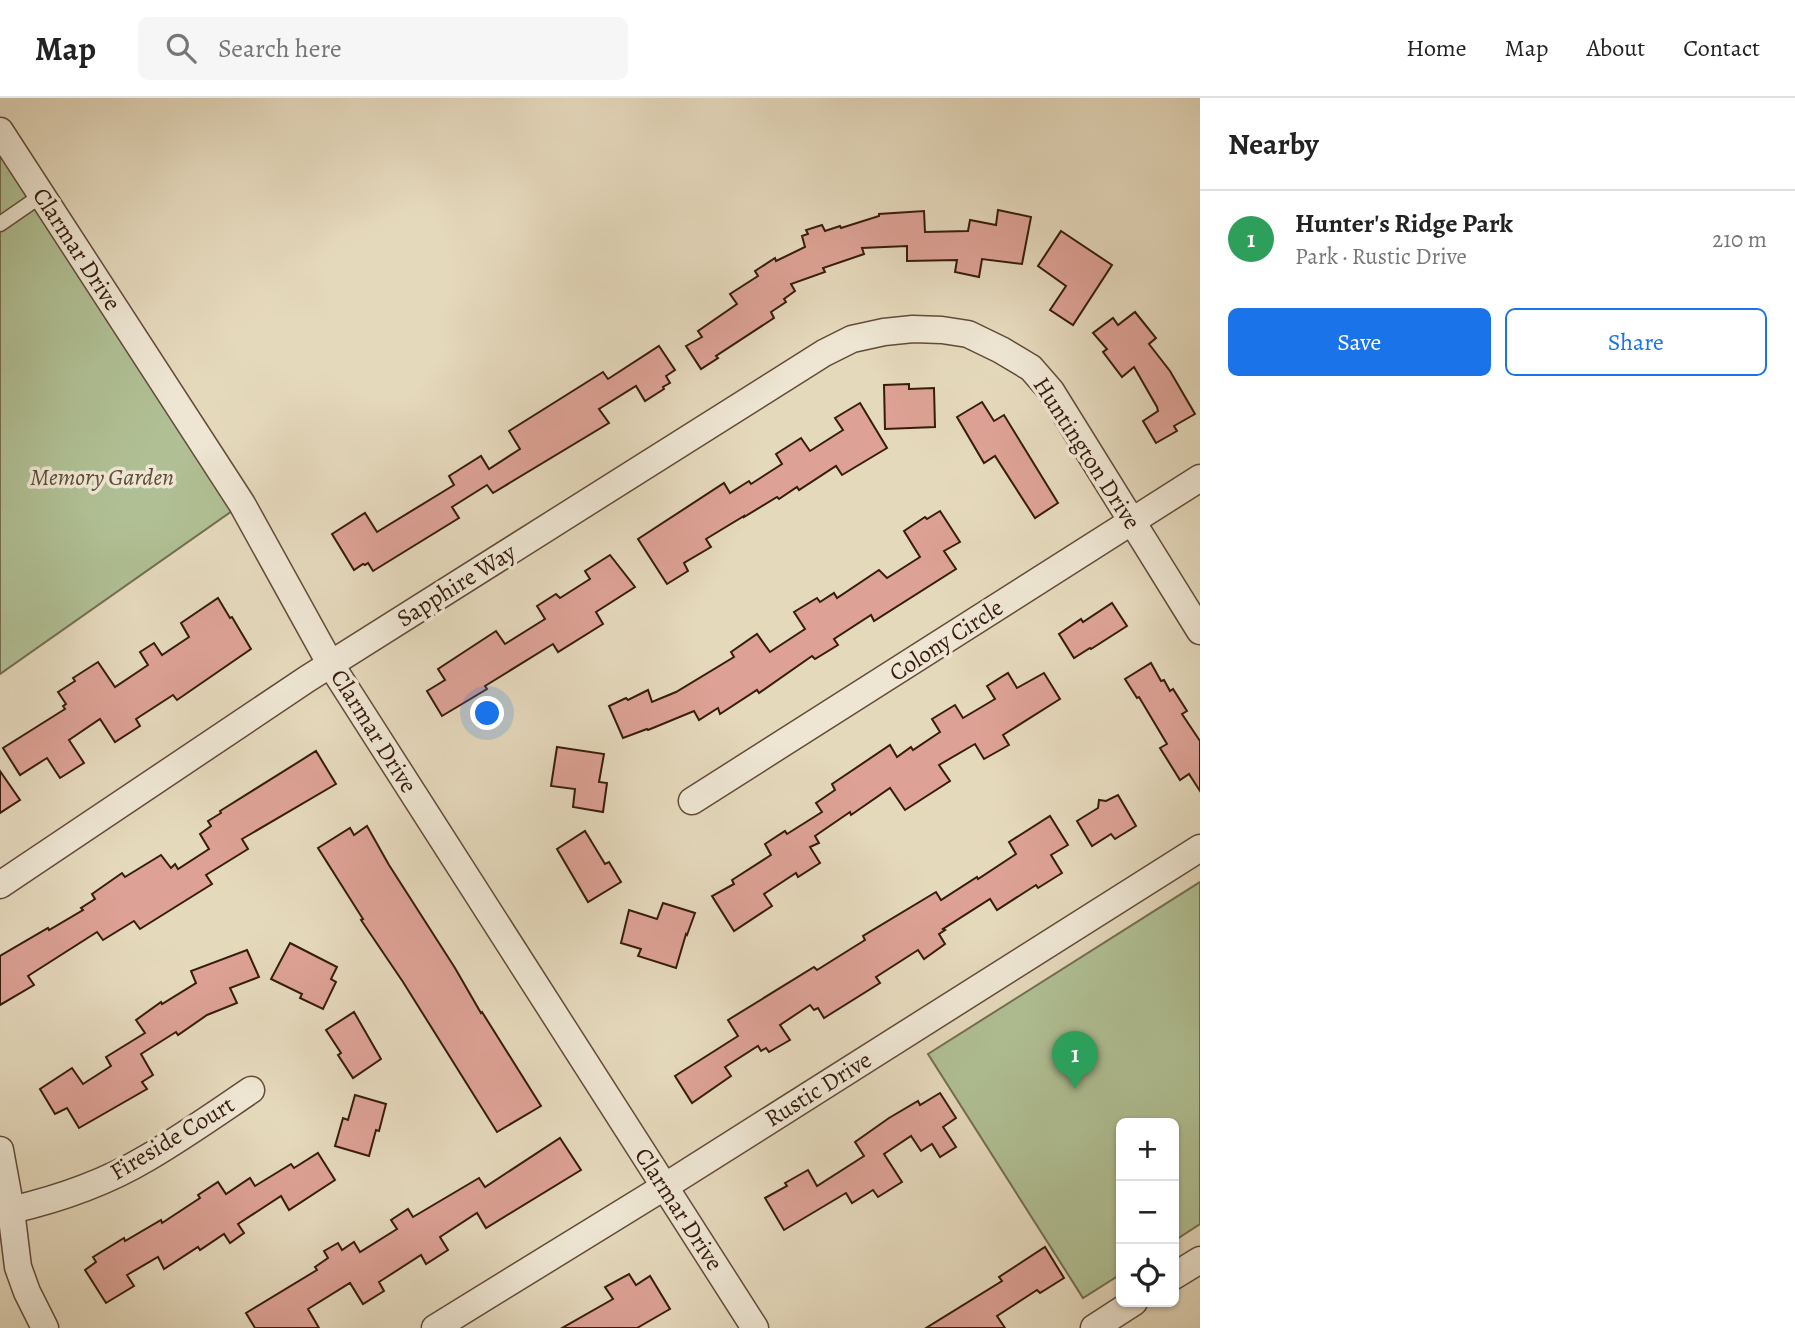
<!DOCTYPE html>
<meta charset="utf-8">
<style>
body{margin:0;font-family:Alegreya,serif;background:#f6f6f6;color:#222}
.controls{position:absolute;right:21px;bottom:21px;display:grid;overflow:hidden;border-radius:10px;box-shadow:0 2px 5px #0004}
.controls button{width:63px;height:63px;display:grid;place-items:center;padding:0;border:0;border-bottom:2px solid #e0e0e0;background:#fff;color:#222;font:35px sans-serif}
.you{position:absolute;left:488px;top:616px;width:24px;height:24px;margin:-18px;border:5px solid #fff;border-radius:50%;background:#1a73e8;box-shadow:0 0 0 10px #1a73e833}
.badge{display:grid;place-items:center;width:46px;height:46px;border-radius:50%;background:#1a73e8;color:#fff;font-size:23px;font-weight:700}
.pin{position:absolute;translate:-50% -58px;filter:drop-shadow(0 2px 4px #0008)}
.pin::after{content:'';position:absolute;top:37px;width:24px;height:21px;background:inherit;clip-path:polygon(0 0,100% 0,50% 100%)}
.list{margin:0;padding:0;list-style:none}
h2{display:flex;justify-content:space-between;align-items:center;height:91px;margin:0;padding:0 28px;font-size:30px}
h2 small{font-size:23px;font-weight:400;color:#767676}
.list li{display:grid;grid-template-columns:46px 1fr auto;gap:21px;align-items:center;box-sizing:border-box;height:98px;padding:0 28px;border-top:2px solid #e0e0e0}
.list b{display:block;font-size:26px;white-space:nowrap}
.list p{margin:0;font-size:23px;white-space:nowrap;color:#767676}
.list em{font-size:23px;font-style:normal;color:#767676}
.actions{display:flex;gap:14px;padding:21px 28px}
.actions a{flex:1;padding:16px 0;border:2px solid #1a73e8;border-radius:10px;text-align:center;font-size:24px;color:#1a73e8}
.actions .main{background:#1a73e8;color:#fff}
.icon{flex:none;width:38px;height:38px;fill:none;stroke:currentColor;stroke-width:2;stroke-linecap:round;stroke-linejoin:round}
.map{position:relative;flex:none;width:1200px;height:1230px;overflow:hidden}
header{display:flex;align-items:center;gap:42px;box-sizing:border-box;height:98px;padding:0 35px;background:#fff;border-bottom:2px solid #e0e0e0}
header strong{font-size:33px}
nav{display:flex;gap:38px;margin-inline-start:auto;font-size:24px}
.search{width:490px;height:63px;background:#f6f6f6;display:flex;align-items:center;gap:18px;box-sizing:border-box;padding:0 24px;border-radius:10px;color:#767676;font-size:26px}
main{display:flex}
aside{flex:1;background:#fff}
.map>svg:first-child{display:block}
.green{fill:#b0c094;stroke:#746e50;stroke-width:2}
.building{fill:#dda295;stroke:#371c0d;stroke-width:2}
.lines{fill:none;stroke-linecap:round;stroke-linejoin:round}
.service-casing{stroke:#624b39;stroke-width:17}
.minor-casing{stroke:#624b39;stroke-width:29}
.service{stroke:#eee6d3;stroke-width:14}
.minor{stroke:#eee6d3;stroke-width:26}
.labels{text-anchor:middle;stroke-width:7;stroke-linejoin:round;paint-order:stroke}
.street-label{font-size:24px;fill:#371c0d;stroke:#eee6d3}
.park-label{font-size:24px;font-style:italic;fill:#5b4d36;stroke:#eee6d3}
</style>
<header>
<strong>Map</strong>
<div class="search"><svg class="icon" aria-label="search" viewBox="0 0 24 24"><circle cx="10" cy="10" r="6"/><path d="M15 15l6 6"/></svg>Search here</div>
<nav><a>Home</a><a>Map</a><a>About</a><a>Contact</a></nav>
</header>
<main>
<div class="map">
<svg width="1200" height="1230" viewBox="0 0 1200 1230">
<rect width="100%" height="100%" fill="#e5d9bc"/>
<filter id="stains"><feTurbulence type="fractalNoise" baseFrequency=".00286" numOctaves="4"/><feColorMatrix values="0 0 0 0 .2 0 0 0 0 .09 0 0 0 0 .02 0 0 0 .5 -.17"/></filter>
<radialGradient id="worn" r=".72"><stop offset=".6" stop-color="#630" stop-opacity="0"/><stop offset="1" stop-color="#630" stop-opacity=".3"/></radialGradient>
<g class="green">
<path d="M 0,33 L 242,406 L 0,576 Z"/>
<path d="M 1200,784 L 1200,1126 L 1174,1143 L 1174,1025 L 1121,1025 L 1121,1176 L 1083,1200 L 928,956 Z"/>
</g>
<g class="building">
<path d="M 998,112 L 1031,119 L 1022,166 L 982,161 L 979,179 L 955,174 L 957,162 L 907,163 L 907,148 L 862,150 L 864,156 L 823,170 L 825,174 L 791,186 L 795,193 L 784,201 L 786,204 L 771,214 L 774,220 L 716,258 L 718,260 L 701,271 L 686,248 L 702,239 L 698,233 L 737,206 L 730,196 L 758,178 L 755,173 L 775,160 L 776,163 L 805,149 L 802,138 L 808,136 L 806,132 L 822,127 L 825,133 L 840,128 L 841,130 L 879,118 L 879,116 L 924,113 L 925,134 L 968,133 L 970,122 L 996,127 Z"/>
<path d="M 1061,133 L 1112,167 L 1073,227 L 1050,212 L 1066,188 L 1038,168 Z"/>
<path d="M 1135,214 L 1156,240 L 1149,246 L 1170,273 L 1195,316 L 1174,328 L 1177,333 L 1156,345 L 1143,323 L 1158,313 L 1157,309 L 1134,269 L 1122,279 L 1103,254 L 1107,251 L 1093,235 L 1113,220 L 1118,227 Z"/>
<path d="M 659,248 L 675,272 L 666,278 L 670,285 L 663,289 L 664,291 L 645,303 L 636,288 L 599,311 L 609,325 L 493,395 L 487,387 L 452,409 L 459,420 L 373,473 L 368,465 L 365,467 L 363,466 L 354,472 L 332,436 L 365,415 L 377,434 L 454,387 L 449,378 L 481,358 L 489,371 L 520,351 L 509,333 L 603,274 L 608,281 Z"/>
<path d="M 909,286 L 909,291 L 934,290 L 935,329 L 885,331 L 884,287 Z"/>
<path d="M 982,304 L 994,323 L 1004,317 L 1058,405 L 1035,420 L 995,358 L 984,365 L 957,319 Z"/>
<path d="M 860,305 L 887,350 L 842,377 L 836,368 L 799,392 L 797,389 L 779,401 L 777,399 L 744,419 L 744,418 L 706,441 L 711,449 L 684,465 L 688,473 L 667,486 L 638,441 L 724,385 L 730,395 L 749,383 L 751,386 L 782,366 L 776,356 L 801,340 L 810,353 L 843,332 L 835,320 Z"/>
<path d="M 940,413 L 960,444 L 944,453 L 956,471 L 874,523 L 871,517 L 834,541 L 838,547 L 815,561 L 812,558 L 759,595 L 757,592 L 720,616 L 718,610 L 699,622 L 694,613 L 648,632 L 647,631 L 623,640 L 609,608 L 626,600 L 628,602 L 648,592 L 652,604 L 676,594 L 734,559 L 731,554 L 757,536 L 770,554 L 805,531 L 794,514 L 817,500 L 820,504 L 834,495 L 837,500 L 879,472 L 887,480 L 920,459 L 904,433 L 925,419 L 927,421 Z"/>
<path d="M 610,457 L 635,489 L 596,514 L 603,526 L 558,554 L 553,546 L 485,588 L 487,591 L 442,618 L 427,593 L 445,582 L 438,571 L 496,533 L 505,546 L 545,521 L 537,508 L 556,496 L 560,500 L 590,481 L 585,473 Z"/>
<path d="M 218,500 L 230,520 L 232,519 L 251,551 L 177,602 L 173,597 L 136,621 L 140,628 L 115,644 L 100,621 L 69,642 L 84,665 L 60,680 L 47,660 L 20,677 L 3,650 L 65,611 L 63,608 L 66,606 L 58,594 L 75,583 L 73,580 L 98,564 L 115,589 L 148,567 L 140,554 L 154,545 L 162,557 L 189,539 L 181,525 Z"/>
<path d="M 1112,505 L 1127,528 L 1091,551 L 1090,550 L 1074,560 L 1059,536 L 1081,521 L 1083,524 Z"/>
<path d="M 1151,565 L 1161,583 L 1164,582 L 1170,593 L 1173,591 L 1187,613 L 1182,616 L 1200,643 L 1200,693 L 1189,676 L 1180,682 L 1160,650 L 1167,646 L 1139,599 L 1137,600 L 1125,581 Z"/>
<path d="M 1008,575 L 1017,590 L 1044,575 L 1060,601 L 1003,637 L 1009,647 L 984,661 L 975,646 L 939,667 L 950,683 L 905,712 L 890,690 L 851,717 L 850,714 L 815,738 L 819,745 L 810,749 L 820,765 L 798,779 L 796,775 L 764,796 L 772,808 L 734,833 L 712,798 L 734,786 L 732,782 L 771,757 L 765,746 L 785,733 L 787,736 L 822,714 L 816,705 L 835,692 L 832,686 L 890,647 L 897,659 L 911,649 L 913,652 L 940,634 L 932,621 L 955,607 L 963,620 L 995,601 L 987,588 Z"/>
<path d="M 557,649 L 604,656 L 599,684 L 607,685 L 603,714 L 573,709 L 575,691 L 551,688 Z"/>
<path d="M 316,653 L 336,686 L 242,741 L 248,751 L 206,777 L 212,786 L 140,831 L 134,823 L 103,842 L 97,834 L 28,878 L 34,887 L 0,907 L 0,858 L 48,830 L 49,832 L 83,812 L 81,810 L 95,801 L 92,796 L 122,775 L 125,779 L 161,757 L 171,770 L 175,766 L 178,771 L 209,751 L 200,736 L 211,728 L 208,723 L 221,715 L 220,713 Z"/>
<path d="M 0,673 L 20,702 L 0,715 Z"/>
<path d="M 1118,697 L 1136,728 L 1115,741 L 1111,736 L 1092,748 L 1077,723 L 1098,710 L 1099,702 L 1106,703 Z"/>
<path d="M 1050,718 L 1068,747 L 1051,757 L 1062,775 L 1038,790 L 1036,787 L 997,812 L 990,801 L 943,831 L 945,832 L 939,836 L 945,846 L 924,861 L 918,852 L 876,879 L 880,885 L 824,920 L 818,910 L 814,912 L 810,907 L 780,927 L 790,942 L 769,954 L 766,950 L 761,953 L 758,948 L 725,969 L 731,978 L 692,1005 L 675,978 L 738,938 L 728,922 L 814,869 L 817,872 L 865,842 L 863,838 L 936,794 L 941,802 L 977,779 L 978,781 L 1016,756 L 1009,744 Z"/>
<path d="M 367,728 L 389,767 L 455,870 L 481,915 L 482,914 L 541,1008 L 497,1034 L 403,884 L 361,822 L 363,821 L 318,750 L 350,730 L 354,737 Z"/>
<path d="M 585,733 L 605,766 L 609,764 L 621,784 L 588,804 L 557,751 Z"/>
<path d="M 663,805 L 695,815 L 687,837 L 686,836 L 676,870 L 638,858 L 641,851 L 621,845 L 629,812 L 657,821 Z"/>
<path d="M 290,845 L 337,869 L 331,881 L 336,884 L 323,911 L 300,900 L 302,896 L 271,881 Z"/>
<path d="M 247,852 L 259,879 L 230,890 L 237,905 L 207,917 L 178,937 L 176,934 L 141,956 L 153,977 L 142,984 L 147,991 L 79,1030 L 67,1010 L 55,1016 L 40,991 L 72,970 L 83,986 L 111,968 L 106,959 L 145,935 L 136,922 L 161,904 L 162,906 L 196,885 L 191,873 Z"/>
<path d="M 354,914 L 381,961 L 353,980 L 338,957 L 341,955 L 326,932 Z"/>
<path d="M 940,995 L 956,1020 L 943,1029 L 956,1049 L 940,1059 L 932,1046 L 921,1053 L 911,1038 L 884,1056 L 902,1084 L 878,1099 L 873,1092 L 852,1105 L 846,1095 L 784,1132 L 765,1100 L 787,1088 L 785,1085 L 808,1072 L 817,1088 L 864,1058 L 855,1044 L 889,1020 L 918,1003 L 920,1007 Z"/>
<path d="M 355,997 L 386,1006 L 379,1033 L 376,1032 L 369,1058 L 335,1048 L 343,1020 L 348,1022 Z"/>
<path d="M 560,1040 L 581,1072 L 486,1130 L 477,1115 L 440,1139 L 448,1152 L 426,1166 L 421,1157 L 379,1184 L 384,1193 L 363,1206 L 350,1185 L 308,1211 L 319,1230 L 255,1230 L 246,1215 L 317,1172 L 315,1169 L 328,1160 L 324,1153 L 338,1145 L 342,1152 L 354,1144 L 360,1154 L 397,1131 L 391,1122 L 408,1111 L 413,1119 L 479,1080 L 485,1089 Z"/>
<path d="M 318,1055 L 335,1082 L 289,1112 L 281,1098 L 238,1126 L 244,1135 L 230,1145 L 224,1136 L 200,1152 L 198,1149 L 164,1171 L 158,1159 L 127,1177 L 134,1188 L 106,1205 L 85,1172 L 96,1164 L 93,1159 L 124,1140 L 125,1143 L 161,1122 L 162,1125 L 200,1100 L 198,1097 L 218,1084 L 226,1096 L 250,1080 L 255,1088 L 291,1066 L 294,1070 Z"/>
<path d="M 1045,1149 L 1064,1180 L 1040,1195 L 1037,1192 L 997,1218 L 1005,1230 L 926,1230 L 1002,1183 L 999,1179 Z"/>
<path d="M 629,1176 L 636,1187 L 650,1178 L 670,1211 L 637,1230 L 562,1230 L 613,1201 L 605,1189 Z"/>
</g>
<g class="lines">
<g class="service-casing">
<path id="service" d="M 0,126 L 42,97"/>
</g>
<g class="minor-casing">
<g id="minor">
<path d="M 0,33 L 242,406 L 331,567 L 755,1230"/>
<path d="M 692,703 L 1200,380"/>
<path d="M 0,787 L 307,581 L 824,255 L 852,241 L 884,234 L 913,231 L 942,232 L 968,236 L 1001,252 L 1031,270 L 1051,293 L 1200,533"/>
<path d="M 0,1052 L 11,1112 L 18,1169 L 27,1194 L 45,1230"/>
<path d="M 11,1112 C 59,1101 105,1085 147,1060 C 183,1039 217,1015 251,992"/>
<path d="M 1174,1178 L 1200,1162"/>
<path d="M 435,1230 L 664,1089 L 1200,750"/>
<path d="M 1094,1230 L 1134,1204"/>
</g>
</g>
<use href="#service" class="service"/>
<use href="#minor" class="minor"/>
</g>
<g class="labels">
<g class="street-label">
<text transform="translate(77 151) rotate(57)" y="8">Clarmar Drive</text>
<text transform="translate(1087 355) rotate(57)" y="8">Huntington Drive</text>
<text transform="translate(456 487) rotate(-32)" y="8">Sapphire Way</text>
<text transform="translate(946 542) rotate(-33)" y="8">Colony Circle</text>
<text transform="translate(374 633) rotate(58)" y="8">Clarmar Drive</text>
<text transform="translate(818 991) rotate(-32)" y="8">Rustic Drive</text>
<text transform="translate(172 1040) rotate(-31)" y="8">Fireside Court</text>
<text transform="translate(679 1111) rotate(57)" y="8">Clarmar Drive</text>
</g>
<g class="park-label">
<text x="102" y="387">Memory Garden</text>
</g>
</g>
<rect width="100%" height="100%" filter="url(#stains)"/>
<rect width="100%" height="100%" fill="url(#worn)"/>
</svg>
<div class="controls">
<button>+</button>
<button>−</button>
<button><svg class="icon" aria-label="locate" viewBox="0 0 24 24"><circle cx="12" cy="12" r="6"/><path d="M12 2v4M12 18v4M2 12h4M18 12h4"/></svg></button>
</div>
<div class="you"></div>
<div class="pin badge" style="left:1075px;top:991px;background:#2e9e5b">1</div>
</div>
<aside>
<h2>Nearby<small></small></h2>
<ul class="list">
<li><span class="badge" style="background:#2e9e5b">1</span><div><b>Hunter's Ridge Park</b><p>Park · Rustic Drive</p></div><em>210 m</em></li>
</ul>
<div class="actions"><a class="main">Save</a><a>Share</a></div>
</aside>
</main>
